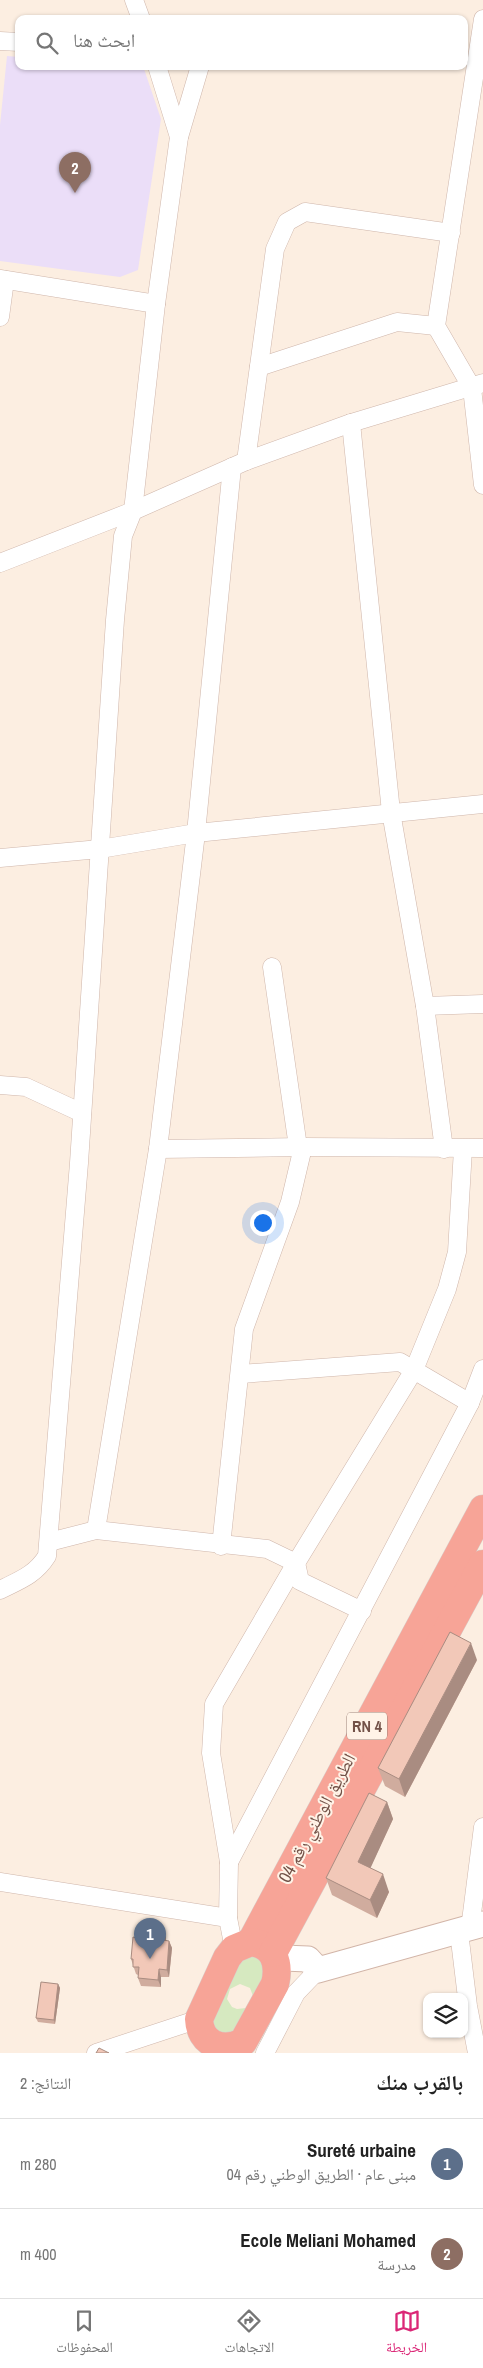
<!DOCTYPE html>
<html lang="ar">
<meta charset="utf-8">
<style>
body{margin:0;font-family:"Archivo Narrow","Noto Naskh Arabic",sans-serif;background:#f6f6f6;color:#222;direction:rtl}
.controls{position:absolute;right:15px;bottom:15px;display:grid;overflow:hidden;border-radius:10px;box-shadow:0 1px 4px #0004}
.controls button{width:45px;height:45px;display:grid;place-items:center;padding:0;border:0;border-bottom:1px solid #e0e0e0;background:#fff;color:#222;font:25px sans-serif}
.you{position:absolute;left:262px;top:1222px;width:18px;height:18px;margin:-12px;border:4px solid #fff;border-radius:50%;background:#1a73e8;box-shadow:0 0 0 8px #1a73e833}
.badge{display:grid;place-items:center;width:32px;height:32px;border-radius:50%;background:#db2777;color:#fff;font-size:16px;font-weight:700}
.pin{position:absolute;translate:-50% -41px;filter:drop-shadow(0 1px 2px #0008)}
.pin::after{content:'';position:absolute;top:26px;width:18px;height:15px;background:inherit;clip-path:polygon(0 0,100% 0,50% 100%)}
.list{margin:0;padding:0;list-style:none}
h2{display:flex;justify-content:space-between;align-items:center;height:65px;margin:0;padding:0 20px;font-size:21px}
h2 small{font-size:16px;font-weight:400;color:#767676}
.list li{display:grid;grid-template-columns:32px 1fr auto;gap:15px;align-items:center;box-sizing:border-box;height:90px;padding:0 20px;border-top:1px solid #e0e0e0}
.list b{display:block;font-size:19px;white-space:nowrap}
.list p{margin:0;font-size:16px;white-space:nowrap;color:#767676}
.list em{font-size:16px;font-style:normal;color:#767676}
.icon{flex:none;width:28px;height:28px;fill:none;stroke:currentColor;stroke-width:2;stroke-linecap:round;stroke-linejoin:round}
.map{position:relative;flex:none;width:483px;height:2053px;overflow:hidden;direction:ltr}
.search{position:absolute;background:#fff;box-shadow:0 1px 4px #0004;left:15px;right:15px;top:15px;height:55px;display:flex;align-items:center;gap:12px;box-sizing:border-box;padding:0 18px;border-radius:10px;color:#767676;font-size:19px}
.sheet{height:245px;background:#fff}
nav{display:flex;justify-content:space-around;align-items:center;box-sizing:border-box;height:70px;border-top:1px solid #e0e0e0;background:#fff;font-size:14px;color:#767676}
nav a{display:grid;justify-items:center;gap:2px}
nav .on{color:#db2777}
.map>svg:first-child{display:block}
.education{fill:#ebdef8}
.green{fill:#d6e9c0;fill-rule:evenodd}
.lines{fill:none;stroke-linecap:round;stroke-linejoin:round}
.street-casing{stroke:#cfb6ab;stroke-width:19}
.secondary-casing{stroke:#d2b5a8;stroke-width:27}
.highway-casing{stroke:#d8cfcc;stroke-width:29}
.street{stroke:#fff;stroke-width:18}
.secondary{stroke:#fff;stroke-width:25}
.highway{stroke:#f7a497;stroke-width:28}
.wall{fill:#d0ac9e}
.shaded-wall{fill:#a98c81}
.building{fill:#f2c8b8;stroke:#a98c81}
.labels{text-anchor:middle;stroke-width:4;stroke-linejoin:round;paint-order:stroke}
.shield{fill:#fff3e7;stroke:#9d8278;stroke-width:1}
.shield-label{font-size:16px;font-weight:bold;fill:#735248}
.street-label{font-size:18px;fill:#735248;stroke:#fff3e7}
</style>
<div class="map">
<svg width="483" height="2053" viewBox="0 0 483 2053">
<rect width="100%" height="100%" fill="#fceee1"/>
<path class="education" d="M 7,56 L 19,57 L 19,66 L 143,66 L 161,119 L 138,270 L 120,277 L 0,261 L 0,125 Z"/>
<path class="green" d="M 252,1953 L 270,1967 L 235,2034 L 222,2039 L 212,2022 C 221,1999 231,1967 252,1953 ZM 240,1984 L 250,1988 L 253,1996 L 246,2008 L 237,2009 L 232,2007 L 227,1999 L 230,1989 Z"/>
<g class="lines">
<g class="street-casing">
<g id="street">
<path d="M 134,0 L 141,19"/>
<path d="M 483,19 L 436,326 L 472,388 L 483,485"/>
<path d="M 0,41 L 19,42"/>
<path d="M 157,66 L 179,137"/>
<path d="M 0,279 L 156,304"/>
<path d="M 0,317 L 5,280"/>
<path d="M 259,367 L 397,322 L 436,326"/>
<path d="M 351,423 L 391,812 L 425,1006 L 444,1149"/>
<path d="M 246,461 L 275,249 L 287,222 L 305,212 L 451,233"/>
<path d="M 0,563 L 133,511 L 246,461 L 351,423 L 483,383"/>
<path d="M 0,858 L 100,849 L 196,833 L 483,804"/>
<path d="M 272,967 L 298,1147"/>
<path d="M 425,1006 L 483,1004"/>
<path d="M 0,1085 L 26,1087 L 82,1113"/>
<path d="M 158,1149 L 303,1147 L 483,1148"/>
<path d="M 241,1374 L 400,1362 L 470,1403"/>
<path d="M 96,1530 L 267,1549 L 296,1563 L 300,1581 L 362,1611"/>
<path d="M 49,1542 L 96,1530 L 158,1149 L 196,833 L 232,467"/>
<path d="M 221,1546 L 244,1329 L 290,1202 L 303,1147"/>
<path d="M 0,1590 C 20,1580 35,1575 47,1556 L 79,1163 L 115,620 L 123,536 L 133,511 L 156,304 L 179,137 L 200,66"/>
<path d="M 229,1862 L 470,1403 L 483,1369"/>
<path d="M 0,1882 L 228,1918"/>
<path d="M 470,1929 L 483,1827"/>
<path d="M 459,1932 L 468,2006 L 477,2053"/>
<path d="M 234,1949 L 228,1918 L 229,1862 L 211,1753 L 214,1704 L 296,1563 L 414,1370 L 447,1289 L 457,1252 L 463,1149"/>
<path d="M 96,2053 L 199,2019"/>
<path d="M 265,2053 L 296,1993 L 318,1970"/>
</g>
</g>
<g class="secondary-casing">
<path id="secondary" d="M 277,1961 L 283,1958 L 308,1959 L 318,1970 L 483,1924"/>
</g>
<g class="highway-casing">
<g id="highway">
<path d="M 251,1942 L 483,1509"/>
<path d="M 251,1942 C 274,1945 280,1963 275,1984 L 243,2042 C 221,2053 200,2043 199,2019 L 227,1958 L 234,1949 Z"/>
<path d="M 273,1953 L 483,1564"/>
</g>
</g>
<use href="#street" class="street"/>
<use href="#secondary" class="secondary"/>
<use href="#highway" class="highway"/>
</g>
<g class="wall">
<path d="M 477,1660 L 405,1797 L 385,1786 L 378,1768 Z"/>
<path d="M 387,1802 L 393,1819 L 370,1868 L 389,1892 L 377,1918 L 332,1895 L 326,1878 Z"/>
<path d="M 166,1937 L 166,1941 L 169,1941 L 172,1948 L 169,1977 L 161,1977 L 161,1987 L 141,1986 L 138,1978 L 138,1975 L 136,1974 L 131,1959 Z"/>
<path d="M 58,1984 L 60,1988 L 55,2024 L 38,2022 L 36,2018 Z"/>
</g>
<g class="shaded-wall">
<path d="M 471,1643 L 477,1660 L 405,1797 L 399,1779 Z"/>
<path d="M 387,1802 L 393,1819 L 365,1880 L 358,1862 Z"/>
<path d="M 383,1874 L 389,1892 L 377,1918 L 370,1900 Z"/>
<path d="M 164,1930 L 166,1937 L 165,1948 L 163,1940 Z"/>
<path d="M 169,1941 L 172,1948 L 169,1977 L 167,1970 Z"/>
<path d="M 159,1969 L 161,1977 L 161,1987 L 158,1980 Z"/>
<path d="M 58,1984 L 60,1988 L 55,2024 L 54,2020 Z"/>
</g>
<g class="building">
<path d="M 450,1632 L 471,1643 L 399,1779 L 378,1768 Z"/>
<path d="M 369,1793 L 387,1802 L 358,1862 L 383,1874 L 370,1900 L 326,1878 Z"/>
<path d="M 137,1928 L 164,1930 L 163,1940 L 169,1941 L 167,1970 L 159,1969 L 158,1980 L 138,1978 L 139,1967 L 133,1967 L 133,1959 L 131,1959 L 133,1937 L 136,1938 Z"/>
<path d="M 41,1982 L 58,1984 L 54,2020 L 36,2018 Z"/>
<path d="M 99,2048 L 109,2053 L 96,2053 Z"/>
</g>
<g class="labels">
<rect class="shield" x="347" y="1712.5" width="40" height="27" rx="4"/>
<g class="shield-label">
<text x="367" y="1732">RN 4</text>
</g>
<g class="street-label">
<text transform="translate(317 1818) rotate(-62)" y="6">الطريق الوطني رقم 04</text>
</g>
</g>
</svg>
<div class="controls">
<button><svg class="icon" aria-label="layers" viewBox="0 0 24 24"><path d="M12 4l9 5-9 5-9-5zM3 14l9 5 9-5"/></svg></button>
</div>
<div class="you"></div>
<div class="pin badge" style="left:150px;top:1959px;background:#5c6f8a">1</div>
<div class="pin badge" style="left:75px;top:193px;background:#8d6e63">2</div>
<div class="search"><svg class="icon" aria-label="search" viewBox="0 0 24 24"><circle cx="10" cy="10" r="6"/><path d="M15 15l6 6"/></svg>ابحث هنا</div>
</div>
<section class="sheet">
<h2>بالقرب منك<small>النتائج: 2</small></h2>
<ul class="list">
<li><span class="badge" style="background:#5c6f8a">1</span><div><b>Sureté urbaine</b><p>مبنى عام · الطريق الوطني رقم 04</p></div><em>280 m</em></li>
<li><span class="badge" style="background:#8d6e63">2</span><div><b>Ecole Meliani Mohamed</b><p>مدرسة</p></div><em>400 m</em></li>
</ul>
</section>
<nav>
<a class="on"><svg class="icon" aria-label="map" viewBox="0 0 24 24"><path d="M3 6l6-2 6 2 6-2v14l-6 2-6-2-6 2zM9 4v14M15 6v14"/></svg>الخريطة</a>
<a><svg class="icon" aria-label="directions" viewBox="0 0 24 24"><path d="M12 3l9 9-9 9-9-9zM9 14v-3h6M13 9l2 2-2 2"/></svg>الاتجاهات</a>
<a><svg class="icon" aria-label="saved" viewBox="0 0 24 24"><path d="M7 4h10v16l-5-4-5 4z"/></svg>المحفوظات</a>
</nav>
